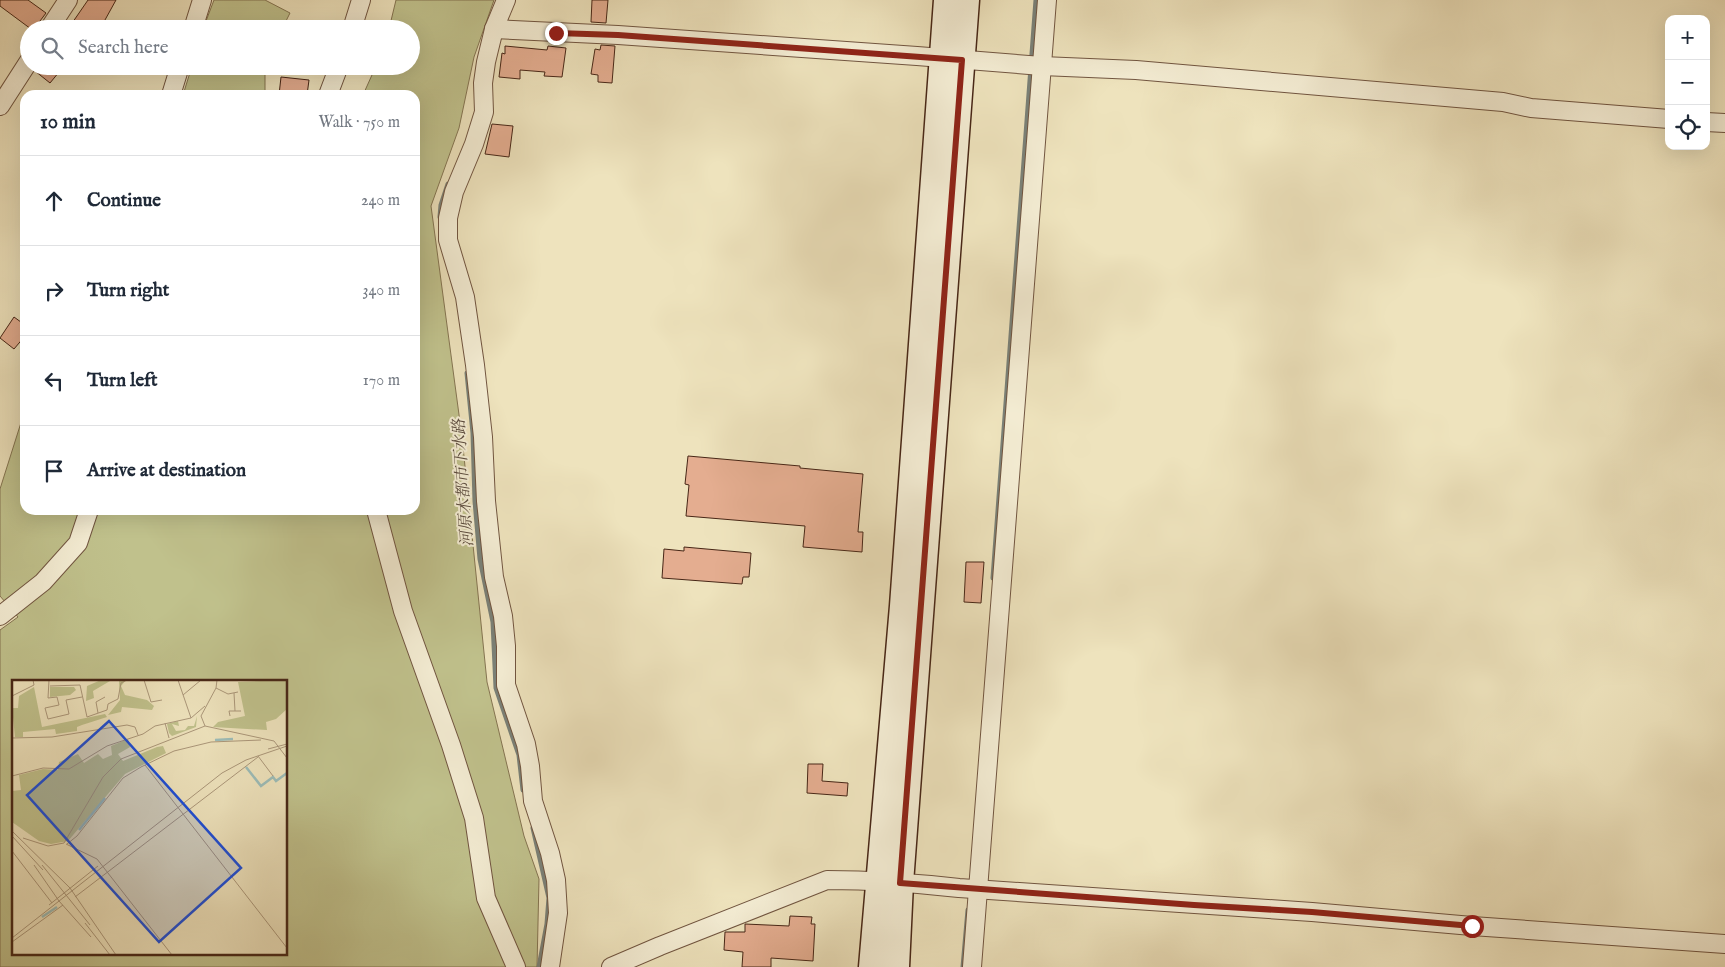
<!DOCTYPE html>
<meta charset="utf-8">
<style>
body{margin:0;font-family:"IM FELL English","Noto Serif JP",serif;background:#f6f6f7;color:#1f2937}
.controls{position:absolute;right:15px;top:15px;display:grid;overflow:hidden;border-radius:10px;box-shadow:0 5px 20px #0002}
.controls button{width:45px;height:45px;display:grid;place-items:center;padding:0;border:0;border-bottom:1px solid #e0e1e3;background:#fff;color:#1f2937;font:25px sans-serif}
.stop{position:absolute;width:15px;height:15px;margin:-11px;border:4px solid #8f2418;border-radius:50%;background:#fff}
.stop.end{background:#8f2418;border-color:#fff;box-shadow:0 1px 5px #0008}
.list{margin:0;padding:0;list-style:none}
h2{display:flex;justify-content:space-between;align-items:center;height:65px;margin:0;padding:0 20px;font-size:21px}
h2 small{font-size:16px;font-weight:400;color:#747a83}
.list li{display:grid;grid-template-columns:32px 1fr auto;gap:15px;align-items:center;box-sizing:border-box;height:90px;padding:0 20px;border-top:1px solid #e0e1e3}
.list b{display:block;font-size:19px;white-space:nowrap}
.list em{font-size:16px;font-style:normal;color:#747a83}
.icon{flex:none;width:28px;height:28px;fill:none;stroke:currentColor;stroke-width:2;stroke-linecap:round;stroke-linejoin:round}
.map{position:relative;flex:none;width:1725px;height:967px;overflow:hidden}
.search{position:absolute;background:#fff;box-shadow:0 5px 20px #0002;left:20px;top:20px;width:400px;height:55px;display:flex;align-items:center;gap:12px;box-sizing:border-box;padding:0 18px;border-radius:28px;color:#747a83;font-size:19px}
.panel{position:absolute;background:#fff;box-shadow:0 5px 20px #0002;left:20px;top:90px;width:400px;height:425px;border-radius:15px}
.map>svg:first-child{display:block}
.green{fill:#c0c18c;stroke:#847451;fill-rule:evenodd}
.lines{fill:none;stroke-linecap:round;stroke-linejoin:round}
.stream{stroke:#7a8178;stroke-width:5}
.building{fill:#e4ad90;stroke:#472616}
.street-casing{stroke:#715540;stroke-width:20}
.secondary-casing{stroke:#472616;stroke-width:29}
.street{stroke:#f4edd4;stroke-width:18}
.secondary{stroke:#f4edd4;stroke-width:26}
.route{stroke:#8f2418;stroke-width:6}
.labels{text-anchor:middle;stroke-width:4;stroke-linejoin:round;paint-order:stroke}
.water-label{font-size:16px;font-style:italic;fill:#5c4c3f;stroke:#f4edd4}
.inset-river{fill:none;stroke:#9cbdb9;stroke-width:2.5}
.inset-road{fill:none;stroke:#ab977a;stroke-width:1}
.view{fill:#1d4ed8;fill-opacity:0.15;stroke:#1d4ed8;stroke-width:2.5}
.inset-edge{fill:none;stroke:#472616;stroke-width:2.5}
</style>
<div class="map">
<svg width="1725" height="967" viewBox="0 0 1725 967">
<rect width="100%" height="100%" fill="#eee3bd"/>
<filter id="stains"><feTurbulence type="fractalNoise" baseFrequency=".004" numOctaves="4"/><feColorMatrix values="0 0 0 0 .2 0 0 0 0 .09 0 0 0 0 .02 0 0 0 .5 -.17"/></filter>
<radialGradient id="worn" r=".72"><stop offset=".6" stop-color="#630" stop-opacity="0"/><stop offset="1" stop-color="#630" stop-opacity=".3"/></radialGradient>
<g class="green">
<path d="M 214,0 L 265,0 L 290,13 L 282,29 L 203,29 Z"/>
<path d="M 396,0 L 494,0 L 474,57 L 459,128 L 431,206 L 462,437 L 487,682 L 524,836 L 539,879 L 537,967 L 0,967 L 0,630 L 18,617 L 0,596 L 0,489 L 25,410 L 25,510 L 415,510 L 415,95 L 363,95 L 376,66 L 411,66 L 411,29 L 389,29 ZM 14,681 L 286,681 L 286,953 L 14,953 Z"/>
<path d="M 192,66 L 265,66 L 265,95 L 183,95 Z"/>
</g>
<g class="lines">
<g class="stream">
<path d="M 440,217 L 441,205 L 448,184"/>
<path d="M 467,373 L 473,433 L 475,501 L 480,559 L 493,622 L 496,688 L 519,755 L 523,790"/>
<path d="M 993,578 L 1036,0"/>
<path d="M 533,828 L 549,898 L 547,924 L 539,967"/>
<path d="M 963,967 L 968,910"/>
</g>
</g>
<g class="building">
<path d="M 0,0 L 28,0 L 46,13 L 34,29 L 31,29 L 0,6 Z"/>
<path d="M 88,0 L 116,0 L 100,29 L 68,29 Z"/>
<path d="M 592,0 L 608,0 L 606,23 L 591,22 Z"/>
<path d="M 601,45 L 615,46 L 612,83 L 598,82 L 598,75 L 591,74 L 595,49 L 600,50 Z"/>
<path d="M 505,46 L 547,50 L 548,46 L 566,48 L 562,77 L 544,76 L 545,72 L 520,70 L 520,79 L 499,77 L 502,53 L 505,54 Z"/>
<path d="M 38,66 L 64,66 L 50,83 L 35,71 Z"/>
<path d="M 281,77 L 309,80 L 307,95 L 279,95 Z"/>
<path d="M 492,124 L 513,126 L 509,157 L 485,154 Z"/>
<path d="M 14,317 L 25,325 L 25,336 L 14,349 L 0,338 Z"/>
<path d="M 688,456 L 800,466 L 800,468 L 863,474 L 858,532 L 863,532 L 862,552 L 803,547 L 805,526 L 686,516 L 689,485 L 685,484 Z"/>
<path d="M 684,547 L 751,553 L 749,577 L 743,577 L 742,584 L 662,578 L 664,549 L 684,551 Z"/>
<path d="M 966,562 L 984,562 L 981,603 L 964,602 Z"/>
<path d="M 808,764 L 823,764 L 822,781 L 848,783 L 847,796 L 807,793 Z"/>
<path d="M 790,916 L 812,917 L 811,924 L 815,924 L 813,961 L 771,958 L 771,967 L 742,967 L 743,952 L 724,950 L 725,932 L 745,932 L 745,924 L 789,926 Z"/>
</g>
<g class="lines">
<g class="street-casing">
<g id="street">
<path d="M 506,0 L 494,29 L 486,62 L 483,83 L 484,112 L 474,144 L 454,192 L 448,218 L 448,240 L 465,297 L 475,365 L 483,437 L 486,501 L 494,577 L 503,616 L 506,646 L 506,685 L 526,744 L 530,766 L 533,801 L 550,853 L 556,880 L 558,913 L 550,967"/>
<path d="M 49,29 L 68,0"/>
<path d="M 193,29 L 202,0"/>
<path d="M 352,29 L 361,0"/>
<path d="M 494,29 L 618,35 L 917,56 L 1042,66 L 1136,70 L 1503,102 L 1531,108 L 1669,119"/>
<path d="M 171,95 L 180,66"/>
<path d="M 328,95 L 339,66"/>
<path d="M 0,106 L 29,61"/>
<path d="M 1706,122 L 1725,123"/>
<path d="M 376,510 L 403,611 L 451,745 L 474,818 L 486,898 L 516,967"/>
<path d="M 0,616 L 43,582 L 78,543 L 89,510"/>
<path d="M 611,967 L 660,946 L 827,880 C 871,880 915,883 959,888 L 1312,912 L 1472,926 L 1725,944"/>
<path d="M 972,967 L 1047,0"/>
</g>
</g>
<g class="secondary-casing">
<g id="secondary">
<path d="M 872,967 L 903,606 L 947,0"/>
<path d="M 896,967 L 900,883 L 966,0"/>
</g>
</g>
<use href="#street" class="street"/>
<use href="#secondary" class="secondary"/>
</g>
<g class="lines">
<path class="route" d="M 556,33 L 618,35 L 962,60 L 900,883 L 1194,905 L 1312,912 L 1472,926"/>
</g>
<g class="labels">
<g class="water-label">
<text transform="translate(462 483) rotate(-94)" y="6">河原木都市下水路</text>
</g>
</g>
<g transform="translate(12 680)">
<rect width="275" height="275" fill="#eee3bd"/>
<path d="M 89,0 L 114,0 L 109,6 L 113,15 L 135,20 L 142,26 L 140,30 L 110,27 L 109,32 L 96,35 L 108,20 L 107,1 L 98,1 L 81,11 L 82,18 L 74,21 L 75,6 ZM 275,0 L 275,29 L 264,39 L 254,42 L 255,50 L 201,47 L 206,42 L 233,36 L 226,2 ZM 22,7 L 30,47 L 93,34 L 95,37 L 70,45 L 65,47 L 65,51 L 44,54 L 43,49 L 11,52 L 11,57 L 3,57 L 0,28 L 6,28 L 7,16 ZM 38,7 L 62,7 L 64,10 L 58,15 L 38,17 ZM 185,36 L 184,47 L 160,56 L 157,53 L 155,44 L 166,41 L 167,46 L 160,44 L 164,51 L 173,50 L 176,46 L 182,46 ZM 116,59 L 118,67 L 106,74 L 111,81 L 145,67 L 151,66 L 154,73 L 113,94 L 56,161 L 39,164 L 27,161 L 0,142 L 0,111 L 9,110 L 7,95 L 31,89 L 46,90 L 47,82 L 66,74 L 72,83 L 86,74 L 91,79 L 100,75 L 99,66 Z" fill="#c0c18c"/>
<path class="inset-river" d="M 203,60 L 221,59M 234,87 L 249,106 L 261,97 L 264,101 L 275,93M 67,150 L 93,118M 30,237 L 45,227"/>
<path class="inset-road" d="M 37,0 L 36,18 L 45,17 L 47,25 L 33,28 L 36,39 L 57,34 L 54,20 L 70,17M 132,0 L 139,22 L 150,20M 166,0 L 179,38M 205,0 L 204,8 L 189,36 L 193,46 L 262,61 L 275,78M 38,6 L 68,5 L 75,37 L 95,30 L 96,24 L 106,19 L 109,3 L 115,0M 204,8 L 216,14 L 226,12M 222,13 L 223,31M 171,15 L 189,0M 0,16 L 22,5 L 21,0M 86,33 L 84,22 L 93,17M 218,36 L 217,31 L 229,31M 153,43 L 157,58M 0,58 L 40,57 L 115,45 L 123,47 L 126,55M 256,69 L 275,64M 246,76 L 261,96M 133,85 L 275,268M 0,96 L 31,88 L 57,89 L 95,66 L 131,54 L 143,46 L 179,38 L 193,26M 0,151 L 58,208 L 104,275M 0,156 L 31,190M 11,158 L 36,166 L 52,163 L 91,97 L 109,79 L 193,46M 54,164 L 85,179 L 160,275M 55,164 L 65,156 L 111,98 L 129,87 L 162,71 L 199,62 L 249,60M 0,171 L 40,223M 22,185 L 47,221 L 79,257M 30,185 L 78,245M 63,217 L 246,77M 37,225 L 86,186M 73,243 L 98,275M 0,258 L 210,93 L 234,80 L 275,66M 0,262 L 51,225"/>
<path class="view" d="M 97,41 L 229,188 L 147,262 L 15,115 Z"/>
<rect width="275" height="275" class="inset-edge"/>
</g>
<rect width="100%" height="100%" filter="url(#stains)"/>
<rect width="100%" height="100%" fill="url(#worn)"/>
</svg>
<div class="controls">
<button>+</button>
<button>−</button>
<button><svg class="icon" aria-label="locate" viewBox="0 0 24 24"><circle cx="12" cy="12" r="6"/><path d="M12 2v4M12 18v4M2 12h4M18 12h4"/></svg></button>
</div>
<div class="stop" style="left:1472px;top:926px"></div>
<div class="stop end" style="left:556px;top:33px"></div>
<div class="search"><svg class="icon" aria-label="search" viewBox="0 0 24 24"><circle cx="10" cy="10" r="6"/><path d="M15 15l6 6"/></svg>Search here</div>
<section class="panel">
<h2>10 min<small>Walk · 750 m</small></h2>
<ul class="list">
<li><svg class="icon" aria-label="ahead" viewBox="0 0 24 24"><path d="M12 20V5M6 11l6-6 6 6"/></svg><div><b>Continue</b></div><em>240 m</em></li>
<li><svg class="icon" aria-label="right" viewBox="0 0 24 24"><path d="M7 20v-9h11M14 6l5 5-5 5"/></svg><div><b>Turn right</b></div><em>340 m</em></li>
<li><svg class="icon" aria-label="left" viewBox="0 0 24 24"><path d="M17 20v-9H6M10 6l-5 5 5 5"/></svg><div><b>Turn left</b></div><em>170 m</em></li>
<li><svg class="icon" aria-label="arrive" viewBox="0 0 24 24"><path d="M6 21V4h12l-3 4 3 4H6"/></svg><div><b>Arrive at destination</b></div></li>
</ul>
</section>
</div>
